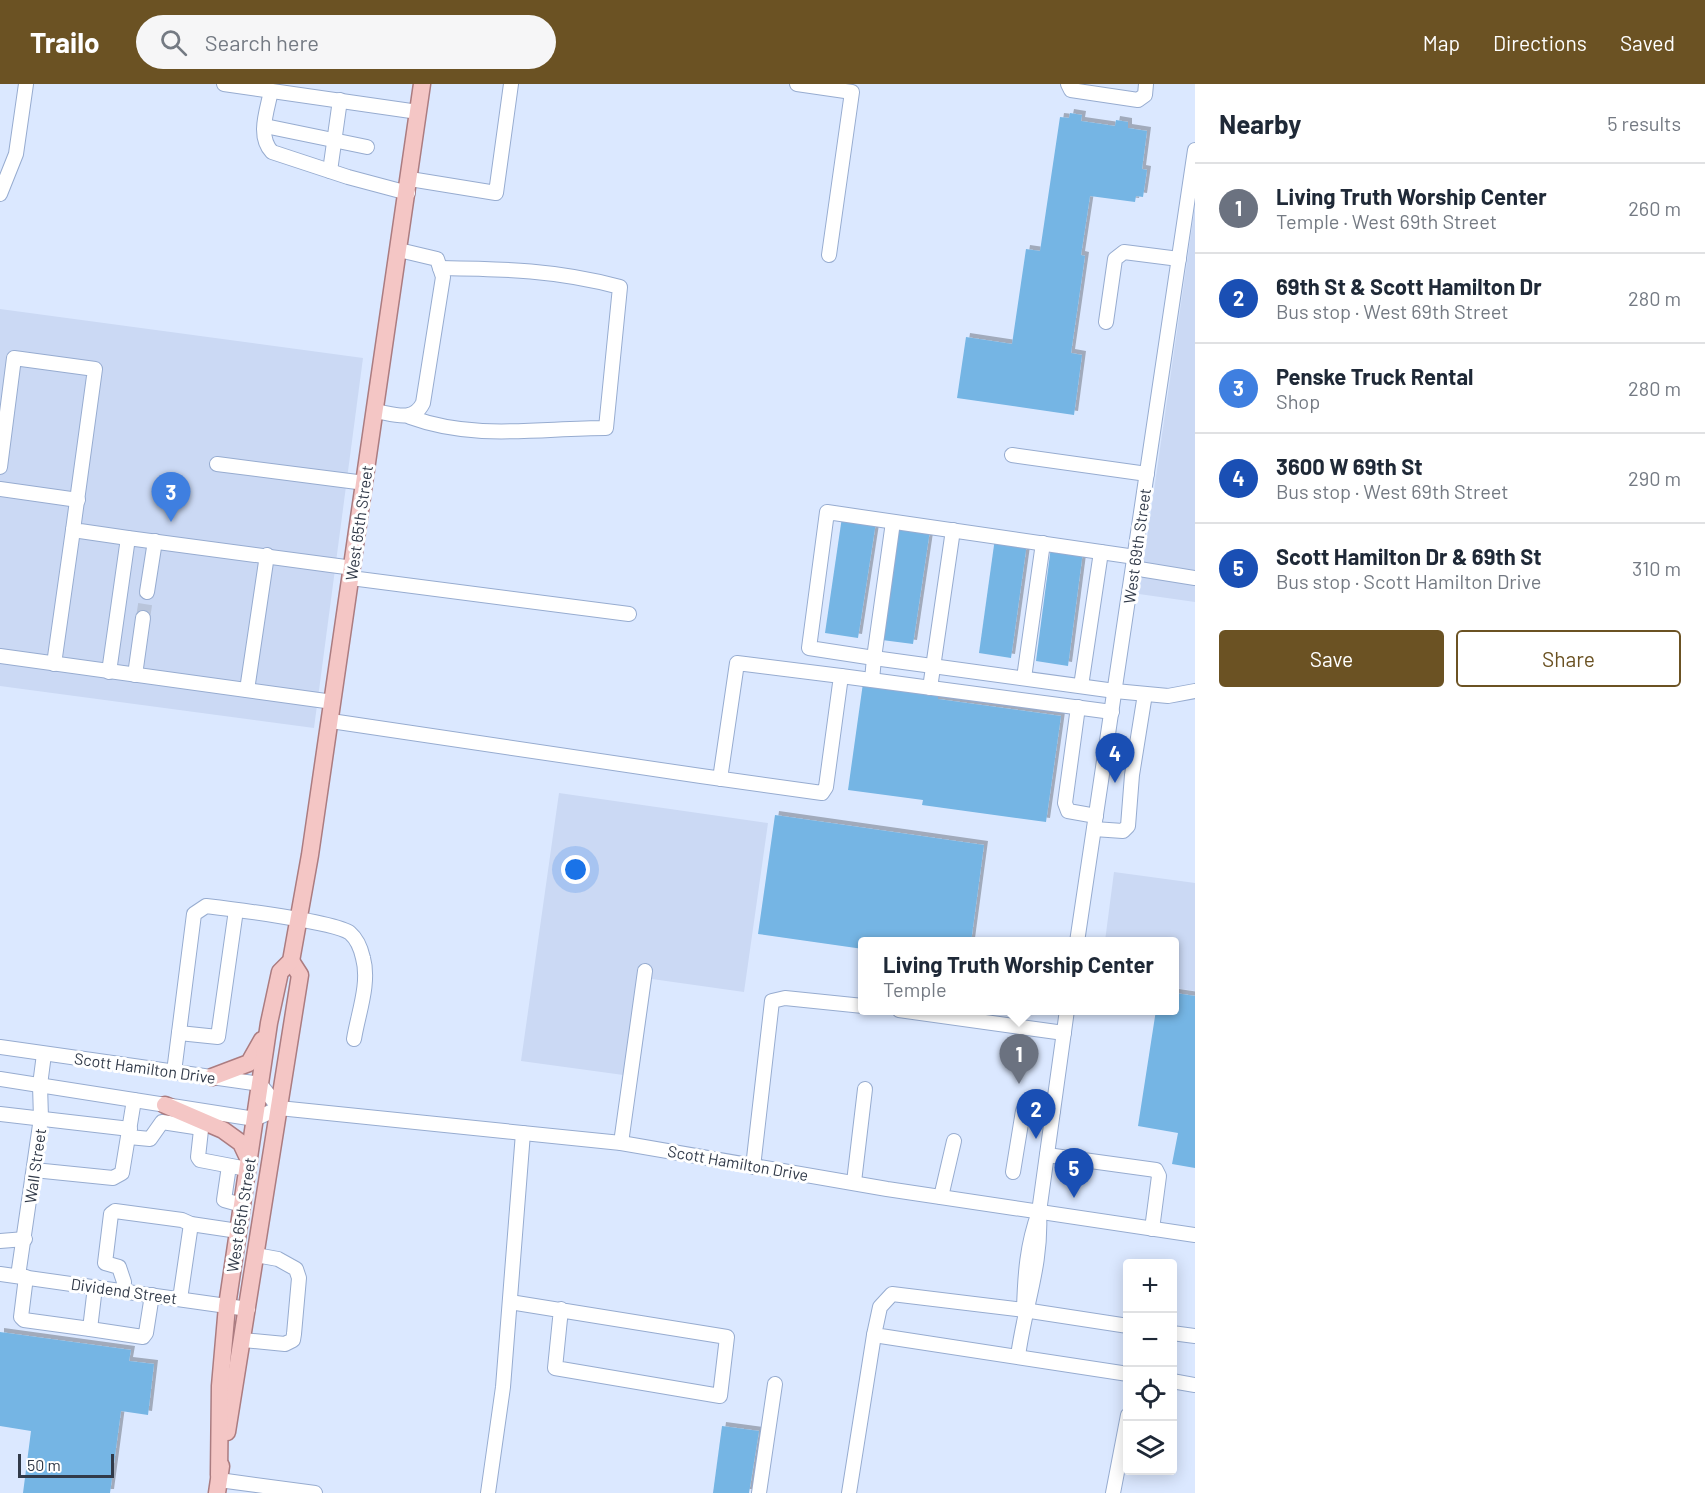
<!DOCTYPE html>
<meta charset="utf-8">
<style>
body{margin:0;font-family:Barlow,sans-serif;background:#f6f6f7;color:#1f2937}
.controls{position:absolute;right:18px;bottom:18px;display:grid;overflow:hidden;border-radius:6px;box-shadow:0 3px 15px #0003}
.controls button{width:54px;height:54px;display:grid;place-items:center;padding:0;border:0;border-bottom:2px solid #e0e1e3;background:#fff;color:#1f2937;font:30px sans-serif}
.scale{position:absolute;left:18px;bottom:15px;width:96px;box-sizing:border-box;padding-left:6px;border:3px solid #313a49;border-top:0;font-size:16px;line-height:21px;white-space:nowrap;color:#313a49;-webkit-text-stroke:4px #fff;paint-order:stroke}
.you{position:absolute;left:576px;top:786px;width:21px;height:21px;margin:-15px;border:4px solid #fff;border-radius:50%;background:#1a73e8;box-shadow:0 0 0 9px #1a73e833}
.badge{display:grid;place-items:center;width:39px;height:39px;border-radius:50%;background:#6b5223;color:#fff;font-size:20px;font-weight:700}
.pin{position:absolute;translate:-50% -50px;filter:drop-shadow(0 2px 3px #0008)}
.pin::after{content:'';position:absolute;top:32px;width:21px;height:18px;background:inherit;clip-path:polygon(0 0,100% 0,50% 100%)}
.popup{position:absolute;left:858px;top:853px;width:321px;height:78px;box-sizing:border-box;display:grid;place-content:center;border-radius:6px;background:#fff;filter:drop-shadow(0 2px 4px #0005);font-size:20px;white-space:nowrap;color:#747a83}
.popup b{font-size:22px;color:#1f2937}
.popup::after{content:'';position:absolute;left:50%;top:100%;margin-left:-12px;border:12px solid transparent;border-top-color:#fff}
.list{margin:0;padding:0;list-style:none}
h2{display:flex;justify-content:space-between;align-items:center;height:78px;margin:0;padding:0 24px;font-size:26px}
h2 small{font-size:20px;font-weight:400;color:#747a83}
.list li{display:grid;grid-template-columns:39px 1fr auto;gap:18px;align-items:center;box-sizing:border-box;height:90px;padding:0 24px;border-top:2px solid #e0e1e3}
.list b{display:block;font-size:22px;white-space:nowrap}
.list p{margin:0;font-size:20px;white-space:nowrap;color:#747a83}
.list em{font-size:20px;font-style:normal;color:#747a83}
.actions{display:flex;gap:12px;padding:18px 24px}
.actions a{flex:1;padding:14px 0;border:2px solid #6b5223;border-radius:6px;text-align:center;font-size:21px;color:#6b5223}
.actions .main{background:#6b5223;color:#fff}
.icon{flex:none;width:33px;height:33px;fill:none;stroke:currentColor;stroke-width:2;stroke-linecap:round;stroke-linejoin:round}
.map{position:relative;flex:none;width:1195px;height:1409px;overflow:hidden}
header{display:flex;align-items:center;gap:36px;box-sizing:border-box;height:84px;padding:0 30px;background:#6b5223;color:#fff}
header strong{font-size:28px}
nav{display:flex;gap:33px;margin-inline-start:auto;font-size:21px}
.search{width:420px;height:54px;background:#f6f6f7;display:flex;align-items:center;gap:15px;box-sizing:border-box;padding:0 21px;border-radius:33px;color:#747a83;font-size:22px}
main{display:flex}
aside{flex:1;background:#fff}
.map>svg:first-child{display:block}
.built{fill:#cbd9f4}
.building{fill:#75b5e4;filter:url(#shadow)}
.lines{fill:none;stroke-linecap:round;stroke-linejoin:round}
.minor-tunnel{stroke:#b9c5db;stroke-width:14;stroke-dasharray:14 7;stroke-linecap:butt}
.minor-casing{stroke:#97acd0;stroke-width:16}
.major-casing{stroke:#ab7c80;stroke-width:19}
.minor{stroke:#fff;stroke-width:14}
.major{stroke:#f4c6c5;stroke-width:16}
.labels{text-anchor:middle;stroke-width:6;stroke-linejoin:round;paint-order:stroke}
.street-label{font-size:16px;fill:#313a49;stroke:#fff}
</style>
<header>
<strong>Trailo</strong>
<div class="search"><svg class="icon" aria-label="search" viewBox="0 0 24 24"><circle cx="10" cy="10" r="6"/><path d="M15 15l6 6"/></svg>Search here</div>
<nav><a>Map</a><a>Directions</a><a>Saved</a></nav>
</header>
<main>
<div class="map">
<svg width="1195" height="1409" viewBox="0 0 1195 1409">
<defs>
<filter id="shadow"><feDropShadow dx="4" dy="-4" stdDeviation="0" flood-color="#0004"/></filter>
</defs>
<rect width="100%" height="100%" fill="#dbe8ff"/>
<g class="built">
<path d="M 1195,122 L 1195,518 L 1139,510 Z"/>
<path d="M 0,225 L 363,274 L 314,644 L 0,602 Z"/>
<path d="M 559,709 L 768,739 L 744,908 L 652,895 L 638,993 L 521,977 Z"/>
<path d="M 1114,788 L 1195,799 L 1195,907 L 1175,904 L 1175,858 L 1105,857 Z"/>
</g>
<g class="building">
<path d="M 1070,29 L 1082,31 L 1081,37 L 1115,42 L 1116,36 L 1128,38 L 1128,44 L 1147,47 L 1142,85 L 1147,86 L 1143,113 L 1136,112 L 1135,118 L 1090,112 L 1081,171 L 1085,172 L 1071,269 L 1082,271 L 1074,331 L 957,314 L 966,253 L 1012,260 L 1026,165 L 1040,167 L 1060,33 L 1069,34 Z"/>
<path d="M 842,433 L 876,438 L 858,554 L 825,549 Z"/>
<path d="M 899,441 L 930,446 L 913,560 L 882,556 Z"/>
<path d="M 995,454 L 1027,459 L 1011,574 L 979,569 Z"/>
<path d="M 1051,463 L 1083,467 L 1068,582 L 1036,577 Z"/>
<path d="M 863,599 L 938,610 L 938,615 L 1061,632 L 1046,738 L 922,721 L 923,716 L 848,706 Z"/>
<path d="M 775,731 L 984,761 L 971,858 L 863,858 L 863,865 L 758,850 Z"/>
<path d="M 1175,909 L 1195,912 L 1195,1084 L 1172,1080 L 1178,1049 L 1138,1042 L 1156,926 L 1175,926 Z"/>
<path d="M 0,1248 L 131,1266 L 129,1277 L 154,1280 L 148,1331 L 121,1327 L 110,1409 L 23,1409 L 31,1347 L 0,1342 Z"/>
<path d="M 722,1342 L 759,1347 L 749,1409 L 713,1409 Z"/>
</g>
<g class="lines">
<path class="minor-tunnel" d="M 143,534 L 147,508"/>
<g class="minor-casing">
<g id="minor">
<path d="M 224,0 L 418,28"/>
<path d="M 797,0 L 852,8 L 829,171"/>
<path d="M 1068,0 L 1071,6 L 1138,16 L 1145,11 L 1146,0"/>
<path d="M 271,7 C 267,27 257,52 272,68 L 348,93 L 408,109"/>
<path d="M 265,42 L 367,63"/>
<path d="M 330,87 L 340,16"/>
<path d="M 410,95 L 496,109 L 511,0"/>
<path d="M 0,110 L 16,70 L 26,0"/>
<path d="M 1106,238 L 1115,175 L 1124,168 L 1179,175"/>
<path d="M 375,327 C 394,330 413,339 423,319 L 443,193 L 437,175 L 399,166"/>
<path d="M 410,333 C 475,357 540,344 606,344 L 620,203 C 557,186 505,185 440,184"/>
<path d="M 1012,371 L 1147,390"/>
<path d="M 217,380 L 365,399"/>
<path d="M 0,383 L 14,274 L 95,285 L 73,446 L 128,454 L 109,588"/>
<path d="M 0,405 L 78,416"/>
<path d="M 893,438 L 874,574 L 1115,607 L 1168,612 L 1195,607"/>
<path d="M 128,454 L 353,484"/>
<path d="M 1133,484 L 1195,494"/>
<path d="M 351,494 L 629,530"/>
<path d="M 147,508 L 155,457"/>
<path d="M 0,572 L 333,618"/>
<path d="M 54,580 L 73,446"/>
<path d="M 135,591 L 143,534"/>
<path d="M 841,592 L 1112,628"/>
<path d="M 1024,594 L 1043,459"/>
<path d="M 872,596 L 874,574 L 809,564 L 827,428 L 1135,473"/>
<path d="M 1081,602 L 1101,468"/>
<path d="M 930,604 L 953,446"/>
<path d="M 247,606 L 267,471"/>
<path d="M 1078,623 L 1065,719 L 1068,727 L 1096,732"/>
<path d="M 331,637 L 701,692 L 822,709 L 826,703 L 841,592 L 737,579 L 720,695"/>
<path d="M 1094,745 L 1123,747 L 1128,742 L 1132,691 L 1145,610"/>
<path d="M 1077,858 L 1195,66"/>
<path d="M 899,926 L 1064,949"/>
<path d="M 179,949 L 218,953 L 236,826"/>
<path d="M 0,963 L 260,1000 L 279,1024"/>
<path d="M 174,988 L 194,830 L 206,822 C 231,825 336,838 350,849 C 357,855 361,865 363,874 C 370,899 358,930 354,955"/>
<path d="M 0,995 L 255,1035 L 279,1024 L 621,1059 L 887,1105 L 1195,1151"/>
<path d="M 203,1028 L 198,1073 L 200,1076 L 247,1085"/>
<path d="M 0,1030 L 130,1045"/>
<path d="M 129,1053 L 150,1055 L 162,1038 L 201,1044"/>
<path d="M 621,1059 L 645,887"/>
<path d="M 1047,1071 L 1156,1086 L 1159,1092 L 1152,1145"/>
<path d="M 229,1082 L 224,1116 L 242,1121"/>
<path d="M 753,1083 L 772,917 L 785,914 L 863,922"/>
<path d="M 34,1086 L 113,1094 L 122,1089 L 134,1016"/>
<path d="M 1013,1088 L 1023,1027 L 1030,1024 L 1053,1027"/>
<path d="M 854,1098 L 865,1005"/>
<path d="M 941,1113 L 954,1057"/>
<path d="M 1039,1128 C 1027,1161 1025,1190 1024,1226 L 892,1210 L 880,1223 L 874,1251 L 1128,1290"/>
<path d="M 0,1157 L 25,1155"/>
<path d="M 0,1190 L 248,1225"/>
<path d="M 18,1192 L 41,1034 L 40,1001 L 44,970"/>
<path d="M 26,1193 L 21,1233 L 24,1236 L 90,1245 L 95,1203"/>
<path d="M 123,1207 L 124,1198 L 119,1183 L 105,1179 L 111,1130 L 115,1127 L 182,1136 L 191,1140 L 238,1147"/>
<path d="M 180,1215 L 191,1140"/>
<path d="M 510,1218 L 727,1253 L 720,1312 L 555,1284 L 561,1225"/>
<path d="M 1024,1226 L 1128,1242"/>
<path d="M 90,1245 L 143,1253 L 146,1249 L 152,1211"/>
<path d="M 1172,1249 L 1195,1252"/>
<path d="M 243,1256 L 285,1260 L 293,1256 L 294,1250 L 299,1194 L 296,1185 L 278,1175 L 256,1171"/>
<path d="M 1018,1272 C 1025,1220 1042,1181 1039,1128 L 1067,926"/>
<path d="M 1172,1297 L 1195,1301"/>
<path d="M 219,1396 L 315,1409"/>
<path d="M 488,1409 L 503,1303 L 523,1049"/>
<path d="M 759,1409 L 775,1300"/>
<path d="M 849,1409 L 874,1251"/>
<path d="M 1113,1409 L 1128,1331"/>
</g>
</g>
<g class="major-casing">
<g id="major">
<path d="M 212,993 L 249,979 L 262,956"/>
<path d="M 165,1021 L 223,1046 L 241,1059 L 249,1076"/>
<path d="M 227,1348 L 300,891 L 291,877"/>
<path d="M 219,1391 L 220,1302 L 227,1222 L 269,939 L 280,888 L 291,877 L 310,771 L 422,0"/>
<path d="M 217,1409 L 221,1382"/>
</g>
</g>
<use href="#minor" class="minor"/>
<use href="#major" class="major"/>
</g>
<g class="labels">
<g class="street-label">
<text transform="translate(359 439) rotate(-82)" y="6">West 65th Street</text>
<text transform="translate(1137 462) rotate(-82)" y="6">West 69th Street</text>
<text transform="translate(145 984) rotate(8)" y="6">Scott Hamilton Drive</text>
<text transform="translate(738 1079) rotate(10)" y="6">Scott Hamilton Drive</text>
<text transform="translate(35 1082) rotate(-82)" y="6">Wall Street</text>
<text transform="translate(241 1131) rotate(-81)" y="6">West 65th Street</text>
<text transform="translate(124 1207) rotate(8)" y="6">Dividend Street</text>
</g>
</g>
</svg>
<div class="controls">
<button>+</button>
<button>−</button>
<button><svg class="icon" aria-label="locate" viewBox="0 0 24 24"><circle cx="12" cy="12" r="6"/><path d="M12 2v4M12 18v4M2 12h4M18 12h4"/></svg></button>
<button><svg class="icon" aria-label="layers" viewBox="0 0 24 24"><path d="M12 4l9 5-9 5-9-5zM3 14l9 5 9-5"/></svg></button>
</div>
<div class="scale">50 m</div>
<div class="you"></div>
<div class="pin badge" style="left:1019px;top:1000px;background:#6b7280">1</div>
<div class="popup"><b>Living Truth Worship Center</b>Temple</div>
<div class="pin badge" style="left:1036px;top:1055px;background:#1a4fb4">2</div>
<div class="pin badge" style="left:171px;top:438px;background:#3f7fe0">3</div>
<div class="pin badge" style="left:1115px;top:699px;background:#1a4fb4">4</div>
<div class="pin badge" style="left:1074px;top:1114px;background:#1a4fb4">5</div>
</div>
<aside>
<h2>Nearby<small>5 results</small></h2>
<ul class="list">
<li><span class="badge" style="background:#6b7280">1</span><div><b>Living Truth Worship Center</b><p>Temple · West 69th Street</p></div><em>260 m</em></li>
<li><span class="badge" style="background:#1a4fb4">2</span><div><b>69th St &amp; Scott Hamilton Dr</b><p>Bus stop · West 69th Street</p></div><em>280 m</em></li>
<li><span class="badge" style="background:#3f7fe0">3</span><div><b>Penske Truck Rental</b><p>Shop</p></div><em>280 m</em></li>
<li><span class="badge" style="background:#1a4fb4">4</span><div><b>3600 W 69th St</b><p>Bus stop · West 69th Street</p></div><em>290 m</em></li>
<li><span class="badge" style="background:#1a4fb4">5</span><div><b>Scott Hamilton Dr &amp; 69th St</b><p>Bus stop · Scott Hamilton Drive</p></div><em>310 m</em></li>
</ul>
<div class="actions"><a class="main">Save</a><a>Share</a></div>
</aside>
</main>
